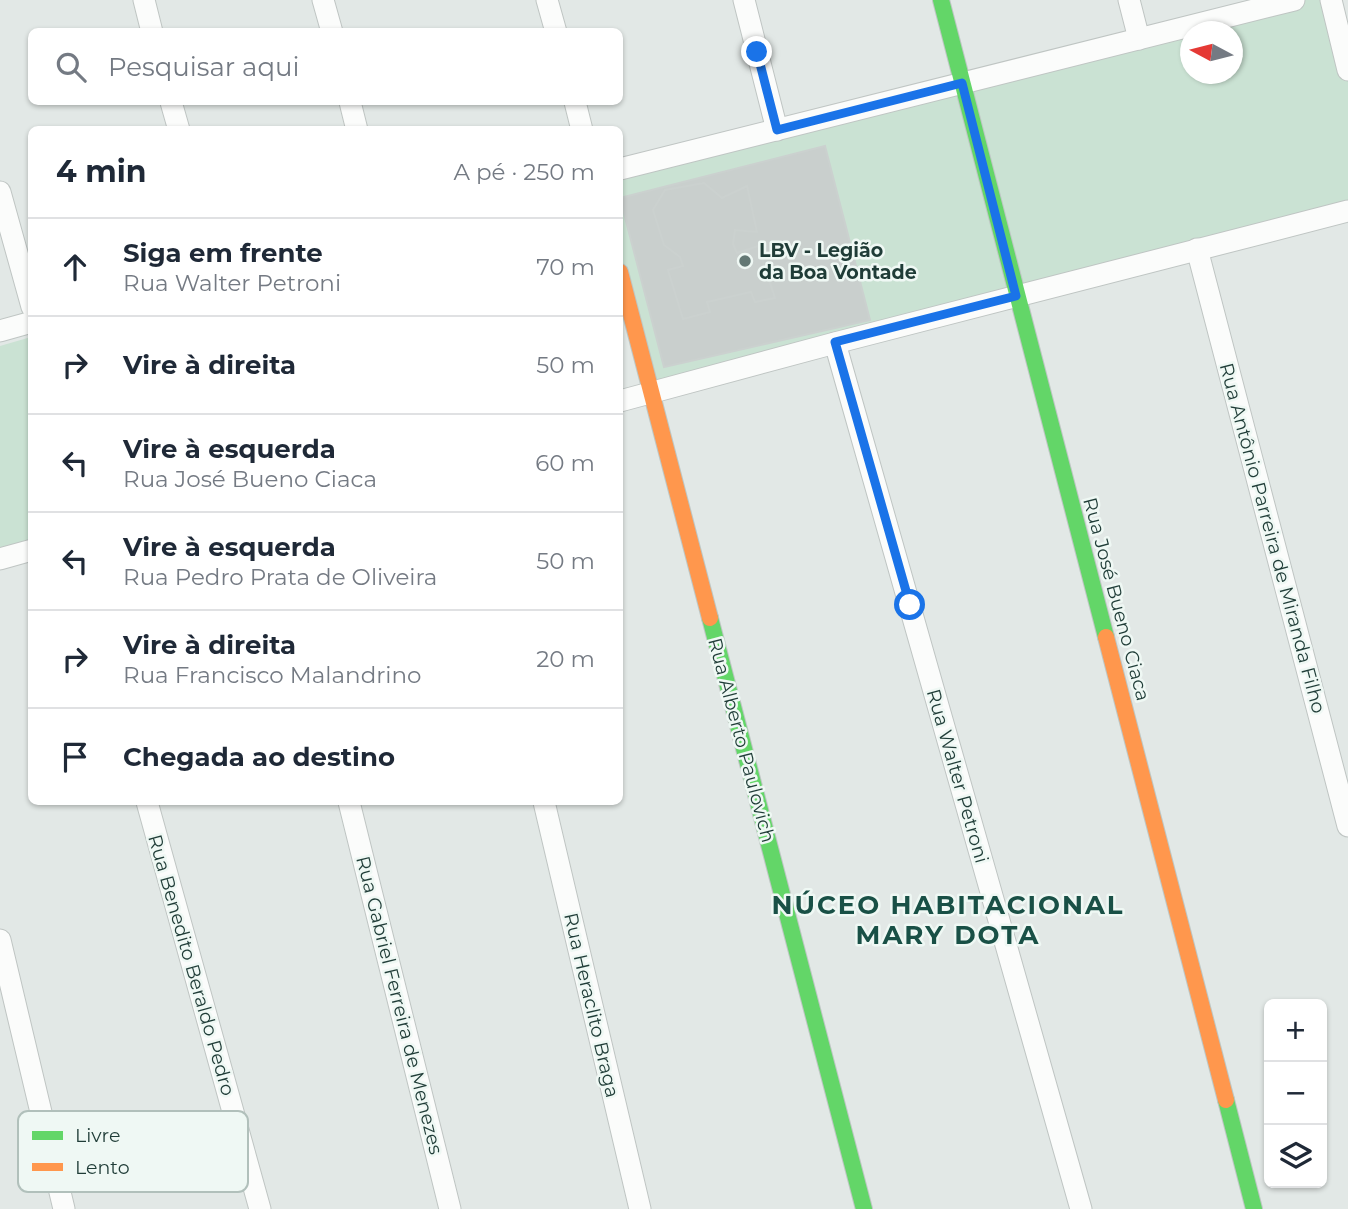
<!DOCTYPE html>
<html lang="pt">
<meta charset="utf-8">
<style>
body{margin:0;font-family:Montserrat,sans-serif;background:#f6f6f7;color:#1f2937}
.controls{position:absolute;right:21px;bottom:21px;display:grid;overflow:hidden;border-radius:10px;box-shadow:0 2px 5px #0004}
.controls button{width:63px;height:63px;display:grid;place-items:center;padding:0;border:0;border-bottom:2px solid #e0e1e3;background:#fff;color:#1f2937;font:35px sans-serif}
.compass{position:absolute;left:1180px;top:21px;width:63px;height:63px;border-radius:50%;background:#fff;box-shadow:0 2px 5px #0004;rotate:277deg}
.stop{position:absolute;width:21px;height:21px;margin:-16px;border:5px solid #1a73e8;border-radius:50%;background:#fff}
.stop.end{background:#1a73e8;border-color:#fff;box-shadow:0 2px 7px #0008}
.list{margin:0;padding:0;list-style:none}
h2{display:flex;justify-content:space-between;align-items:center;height:91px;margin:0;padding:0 28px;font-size:30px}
h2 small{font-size:23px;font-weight:400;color:#747a83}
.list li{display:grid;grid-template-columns:46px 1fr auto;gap:21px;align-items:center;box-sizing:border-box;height:98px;padding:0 28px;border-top:2px solid #e0e1e3}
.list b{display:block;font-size:26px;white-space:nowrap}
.list p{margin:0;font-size:23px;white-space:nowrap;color:#747a83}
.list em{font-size:23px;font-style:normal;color:#747a83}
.icon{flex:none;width:38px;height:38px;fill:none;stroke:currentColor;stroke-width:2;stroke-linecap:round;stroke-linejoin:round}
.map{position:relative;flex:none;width:1348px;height:1209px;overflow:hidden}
.search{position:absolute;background:#fff;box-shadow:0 2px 5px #0004;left:28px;top:28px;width:595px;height:77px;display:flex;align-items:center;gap:18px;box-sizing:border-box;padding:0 24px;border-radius:10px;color:#747a83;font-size:26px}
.panel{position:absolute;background:#fff;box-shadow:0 2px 5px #0004;left:28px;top:126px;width:595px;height:679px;border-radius:10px}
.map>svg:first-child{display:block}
.green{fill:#cae2d3;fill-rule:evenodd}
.building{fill:#c9cfcd;stroke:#cbd1cf;stroke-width:2}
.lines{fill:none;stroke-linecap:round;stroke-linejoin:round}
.street-casing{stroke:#bfc5c3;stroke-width:23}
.fast-casing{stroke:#bec6c3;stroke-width:18}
.slow-casing{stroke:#bec6c3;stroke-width:18}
.street{stroke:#fbfcfb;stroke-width:21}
.fast{stroke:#63d668;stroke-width:16}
.slow{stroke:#ff974d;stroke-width:16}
.route{stroke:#1a73e8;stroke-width:9}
.poi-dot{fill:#637874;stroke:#eff8f4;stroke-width:2.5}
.labels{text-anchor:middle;stroke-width:5;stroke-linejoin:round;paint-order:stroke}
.poi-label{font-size:19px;font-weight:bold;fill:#1f3c37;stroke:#eff8f4;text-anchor:start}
.street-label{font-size:19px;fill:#1f3c37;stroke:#eff8f4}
.district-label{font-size:26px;font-weight:bold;letter-spacing:2px;fill:#195046;stroke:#eff8f4}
.key{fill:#eff8f4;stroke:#b1c0bb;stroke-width:2}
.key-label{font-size:19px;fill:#1f3c37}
</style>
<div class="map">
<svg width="1348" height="1209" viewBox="0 0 1348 1209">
<rect width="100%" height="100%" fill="#e2e8e6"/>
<g class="green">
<path d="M 1294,0 L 1331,0 L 1348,70 L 1348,211 L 651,393 L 620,272 L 620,169 ZM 1190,32 L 1232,32 L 1232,74 L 1190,74 Z"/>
<path d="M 31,337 L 31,541 L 0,549 L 0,346 Z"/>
</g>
<g class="building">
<path d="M 825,146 L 870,320 L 664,367 L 620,198 Z"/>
<path d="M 704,183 L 722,198 L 747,186 L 757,232 L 735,230 L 733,244 L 737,253 L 758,246 L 775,298 L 755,302 L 751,292 L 707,302 L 710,312 L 683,319 L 668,270 L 683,266 L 680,257 L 664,245 L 653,210 L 665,190 Z"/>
</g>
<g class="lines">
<g class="street-casing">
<g id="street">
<path d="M 144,0 L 152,32"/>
<path d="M 323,0 L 332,32"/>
<path d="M 547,0 L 556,32"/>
<path d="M 744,0 L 777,130"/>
<path d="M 1129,0 L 1139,39"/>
<path d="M 1331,0 L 1348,70"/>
<path d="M 171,102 L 179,130"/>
<path d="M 350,102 L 357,130"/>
<path d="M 575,102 L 582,130"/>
<path d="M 620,169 L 1294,0"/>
<path d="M 0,192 L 32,307"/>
<path d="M 1197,249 L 1348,826"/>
<path d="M 0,331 L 32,322"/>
<path d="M 835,343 L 1081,1209"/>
<path d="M 620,401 L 835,343 L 1348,211"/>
<path d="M 0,559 L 32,550"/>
<path d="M 147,802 L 260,1209"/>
<path d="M 349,802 L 450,1209"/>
<path d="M 544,802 L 640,1209"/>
<path d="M 0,940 L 64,1209"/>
</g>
</g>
<g class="fast-casing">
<g id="fast">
<path d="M 941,0 L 1106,637"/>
<path d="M 710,618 L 864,1209"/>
<path d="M 1226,1100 L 1254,1209"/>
</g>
</g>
<g class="slow-casing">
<g id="slow">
<path d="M 620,272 L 710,618"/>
<path d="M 1106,637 L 1226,1100"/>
</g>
</g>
<use href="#street" class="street"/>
<use href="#fast" class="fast"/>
<use href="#slow" class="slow"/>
</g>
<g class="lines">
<path class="route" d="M 757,52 L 777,130 L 962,83 L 1016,296 L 835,342 L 910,605"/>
</g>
<circle class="poi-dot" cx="745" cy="261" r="7"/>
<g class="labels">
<g class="poi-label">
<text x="759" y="257">LBV - Legião<tspan x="759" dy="22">da Boa Vontade</tspan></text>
</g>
<g class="street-label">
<text transform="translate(1273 538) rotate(75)" y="7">Rua Antônio Parreira de Miranda Filho</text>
<text transform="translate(1117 599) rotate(75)" y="7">Rua José Bueno Ciaca</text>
<text transform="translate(742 740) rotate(75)" y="7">Rua Alberto Paulovich</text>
<text transform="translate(958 776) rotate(74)" y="7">Rua Walter Petroni</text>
<text transform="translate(192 965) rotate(74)" y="7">Rua Benedito Beraldo Pedro</text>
<text transform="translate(400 1005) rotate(76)" y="7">Rua Gabriel Ferreira de Menezes</text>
<text transform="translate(592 1005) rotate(77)" y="7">Rua Heraclito Braga</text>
</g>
<g class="district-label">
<text x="948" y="914">NÚCEO HABITACIONAL<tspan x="948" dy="30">MARY DOTA</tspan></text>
</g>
</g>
<rect x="18" y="1111" width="230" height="81" rx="10" class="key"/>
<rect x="32" y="1131" width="31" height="9" fill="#63d668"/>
<rect x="32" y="1163" width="31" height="8" fill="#ff974d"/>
<g class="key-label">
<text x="75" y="1142">Livre</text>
<text x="75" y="1174">Lento</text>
</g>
</svg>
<div class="controls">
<button>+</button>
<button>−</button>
<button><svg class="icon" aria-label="layers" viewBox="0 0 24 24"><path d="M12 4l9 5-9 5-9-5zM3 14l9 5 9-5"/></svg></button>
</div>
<svg class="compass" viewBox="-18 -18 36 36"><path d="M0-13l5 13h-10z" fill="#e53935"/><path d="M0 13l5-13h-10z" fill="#747a83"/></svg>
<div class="stop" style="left:910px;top:605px"></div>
<div class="stop end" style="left:757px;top:52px"></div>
<div class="search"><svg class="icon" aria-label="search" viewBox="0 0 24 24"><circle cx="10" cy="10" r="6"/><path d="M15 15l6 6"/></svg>Pesquisar aqui</div>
<section class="panel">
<h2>4 min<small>A pé · 250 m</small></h2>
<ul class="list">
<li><svg class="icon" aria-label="ahead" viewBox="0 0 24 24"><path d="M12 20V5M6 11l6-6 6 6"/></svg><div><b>Siga em frente</b><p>Rua Walter Petroni</p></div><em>70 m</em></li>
<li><svg class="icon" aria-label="right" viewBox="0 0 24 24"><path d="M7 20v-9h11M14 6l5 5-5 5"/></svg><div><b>Vire à direita</b></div><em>50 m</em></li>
<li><svg class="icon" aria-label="left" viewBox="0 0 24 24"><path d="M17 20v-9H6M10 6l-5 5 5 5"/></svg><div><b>Vire à esquerda</b><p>Rua José Bueno Ciaca</p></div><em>60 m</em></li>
<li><svg class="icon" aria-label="left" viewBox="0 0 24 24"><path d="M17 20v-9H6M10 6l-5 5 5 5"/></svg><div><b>Vire à esquerda</b><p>Rua Pedro Prata de Oliveira</p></div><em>50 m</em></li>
<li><svg class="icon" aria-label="right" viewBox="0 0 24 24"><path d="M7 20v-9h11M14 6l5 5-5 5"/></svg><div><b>Vire à direita</b><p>Rua Francisco Malandrino</p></div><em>20 m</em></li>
<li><svg class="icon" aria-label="arrive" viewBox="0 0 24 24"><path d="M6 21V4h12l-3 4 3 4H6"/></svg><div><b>Chegada ao destino</b></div></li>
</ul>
</section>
</div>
